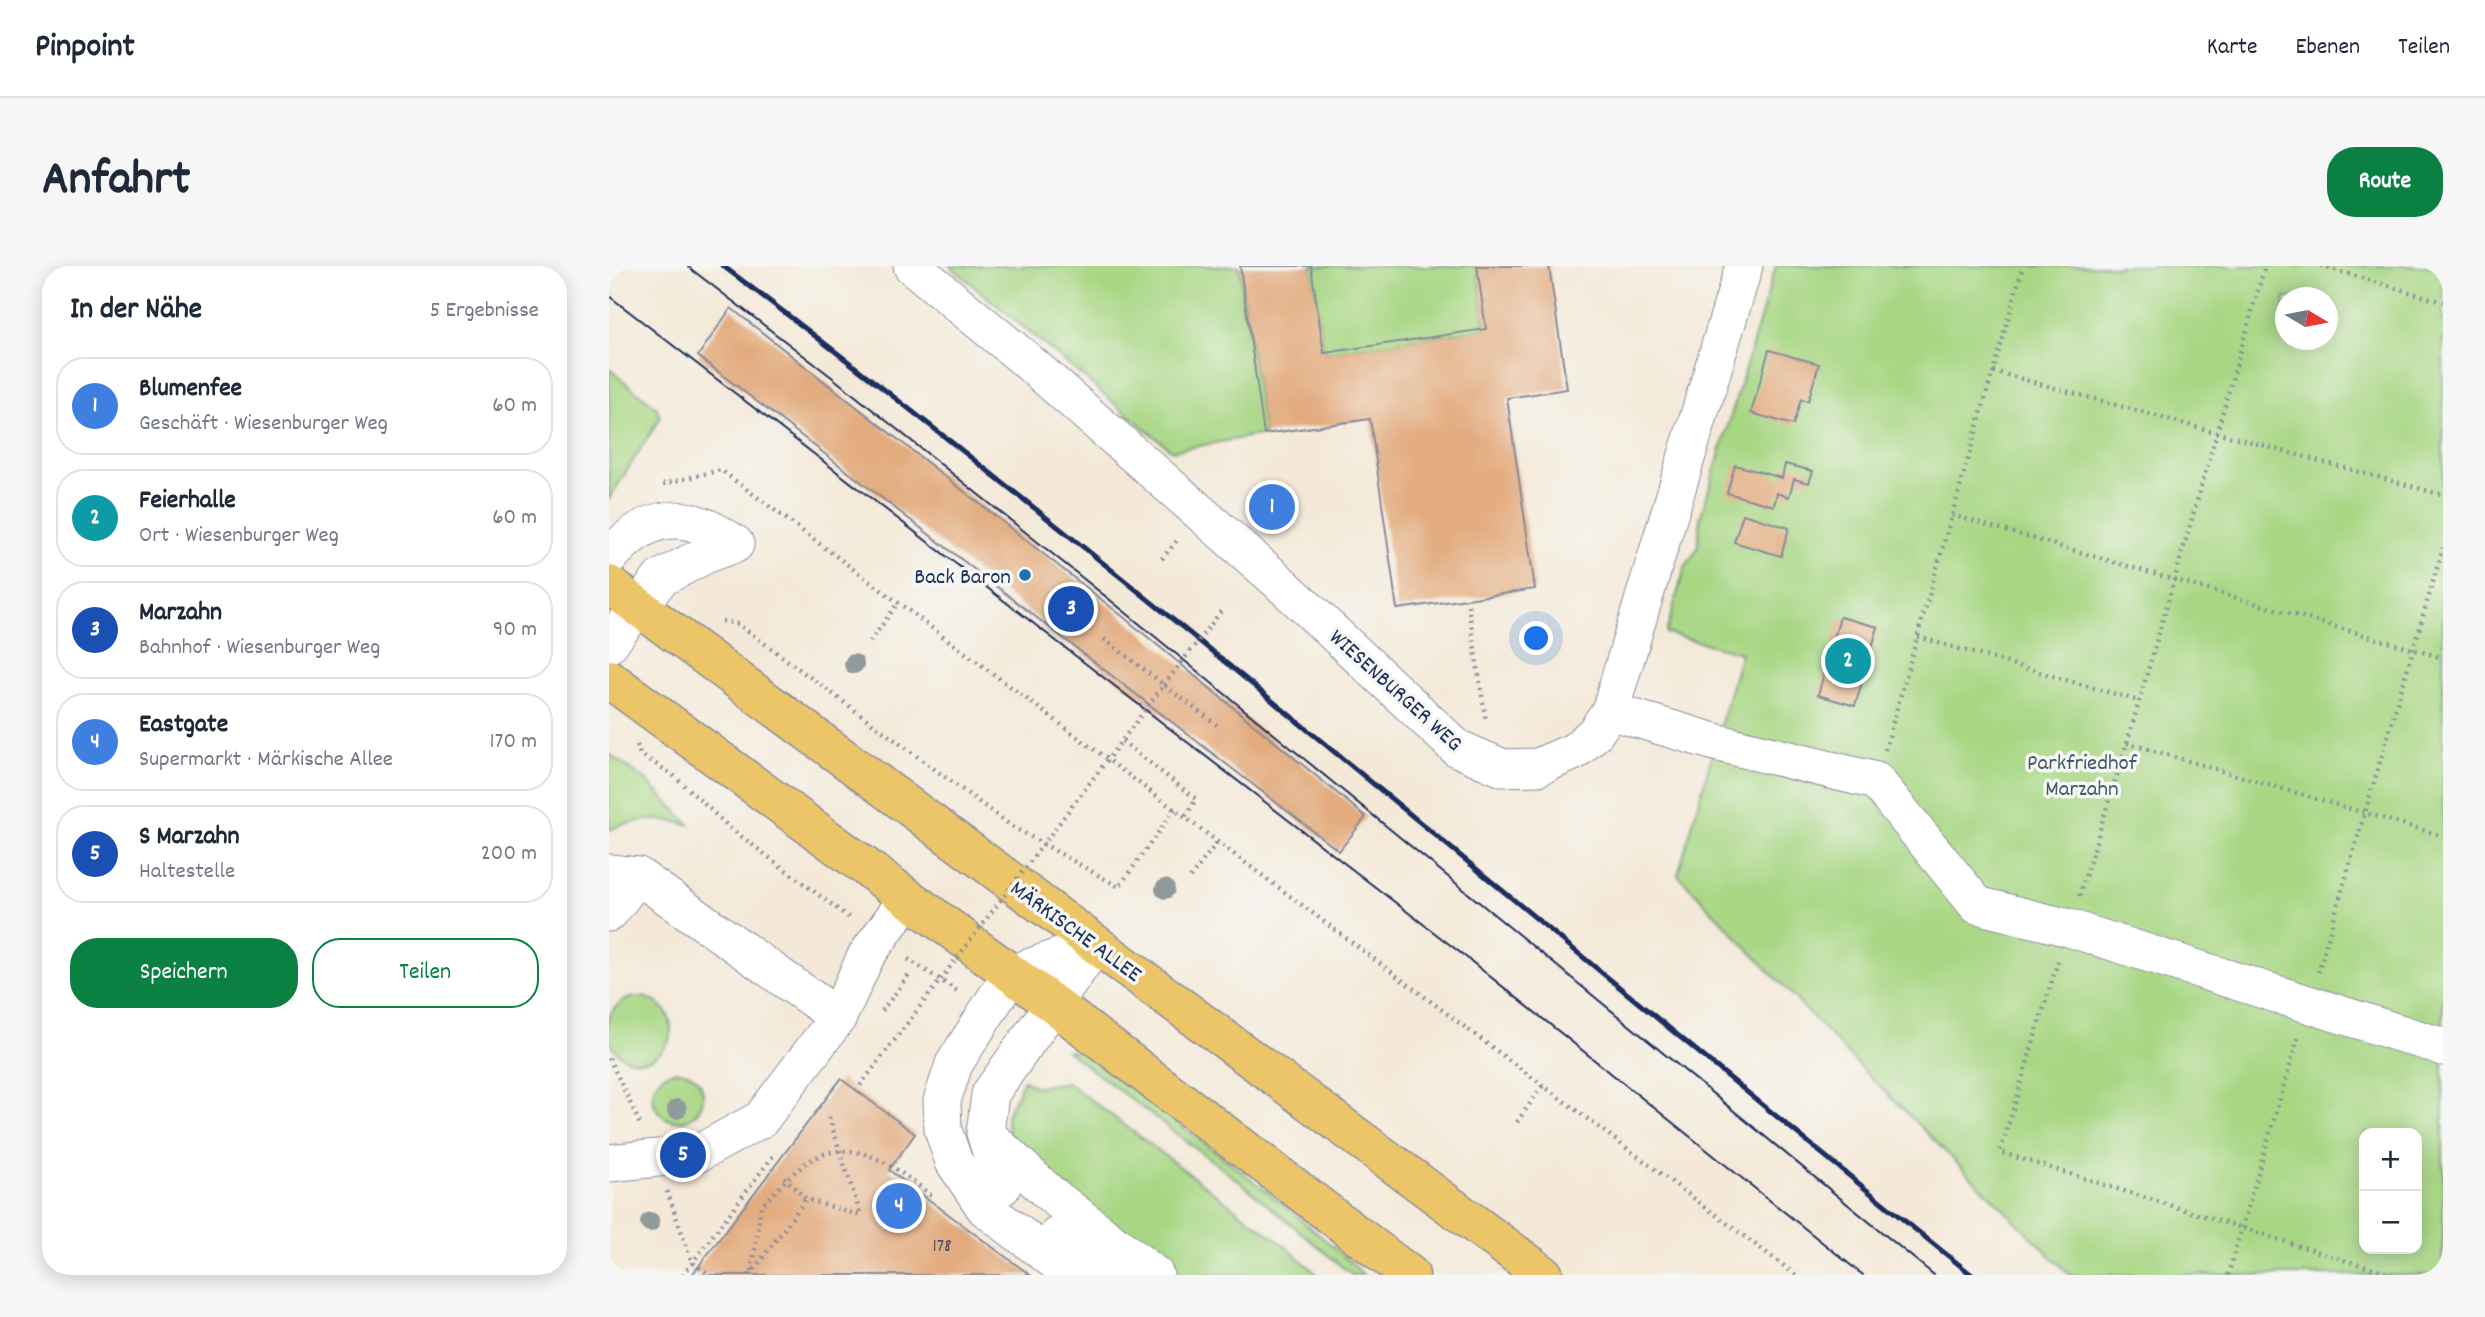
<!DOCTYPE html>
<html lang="de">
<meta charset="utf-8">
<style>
body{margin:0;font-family:Dekko,sans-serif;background:#f6f6f7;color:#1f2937}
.controls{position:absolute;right:21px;bottom:21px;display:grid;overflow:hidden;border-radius:14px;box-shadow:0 4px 18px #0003}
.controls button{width:63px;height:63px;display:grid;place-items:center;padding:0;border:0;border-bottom:2px solid #e0e1e3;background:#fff;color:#1f2937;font:35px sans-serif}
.compass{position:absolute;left:1666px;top:21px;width:63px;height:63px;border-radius:50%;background:#fff;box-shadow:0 4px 18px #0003;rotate:100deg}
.you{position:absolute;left:928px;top:373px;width:24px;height:24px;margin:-18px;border:5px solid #fff;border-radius:50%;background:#1a73e8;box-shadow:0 0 0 10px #1a73e833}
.badge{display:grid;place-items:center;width:46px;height:46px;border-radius:50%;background:#0b8043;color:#fff;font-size:23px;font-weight:700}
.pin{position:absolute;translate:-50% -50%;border:4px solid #fff;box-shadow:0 2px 7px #0006}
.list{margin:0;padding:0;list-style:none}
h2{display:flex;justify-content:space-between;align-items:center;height:91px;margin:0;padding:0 28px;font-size:30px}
h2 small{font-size:23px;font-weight:400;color:#747a83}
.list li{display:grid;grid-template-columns:46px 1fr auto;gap:21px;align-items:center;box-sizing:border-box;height:98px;margin:0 14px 14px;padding:0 14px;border:2px solid #e0e1e3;border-radius:28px}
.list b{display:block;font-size:26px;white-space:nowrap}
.list p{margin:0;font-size:23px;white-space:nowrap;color:#747a83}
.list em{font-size:23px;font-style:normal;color:#747a83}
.actions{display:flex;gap:14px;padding:21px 28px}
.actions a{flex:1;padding:16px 0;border:2px solid #0b8043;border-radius:28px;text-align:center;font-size:24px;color:#0b8043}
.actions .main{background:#0b8043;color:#fff}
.map{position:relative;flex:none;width:1834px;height:1009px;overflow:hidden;border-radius:28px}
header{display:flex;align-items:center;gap:42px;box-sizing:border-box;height:98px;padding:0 35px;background:#fff;border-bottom:2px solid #e0e1e3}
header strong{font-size:33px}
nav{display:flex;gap:38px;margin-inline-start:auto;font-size:24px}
.intro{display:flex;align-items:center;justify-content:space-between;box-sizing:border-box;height:168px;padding:0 42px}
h1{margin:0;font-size:49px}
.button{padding:18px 32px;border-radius:28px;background:#0b8043;color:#fff;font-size:24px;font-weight:700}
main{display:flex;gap:42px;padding:0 42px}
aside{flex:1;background:#fff;border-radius:28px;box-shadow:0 4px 18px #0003}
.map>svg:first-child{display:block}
.green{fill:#a8d784;stroke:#628371;stroke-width:2;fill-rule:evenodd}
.building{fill:#e3ac7f}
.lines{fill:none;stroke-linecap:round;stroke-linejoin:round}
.minor-casing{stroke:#888c9b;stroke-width:39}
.major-casing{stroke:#888c9b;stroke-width:41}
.path{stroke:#888c9b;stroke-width:4.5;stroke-dasharray:2 5;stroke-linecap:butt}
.minor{stroke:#fff;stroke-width:37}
.major{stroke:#ecc569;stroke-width:38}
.tram{stroke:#1b2f5e;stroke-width:2}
.rail{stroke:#1b2f5e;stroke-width:5}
.path-bridge{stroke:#888c9b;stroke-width:4.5;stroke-dasharray:2 5;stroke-linecap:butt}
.tree{fill:#909a9a}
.poi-dot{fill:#1f6fb2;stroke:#f6f6f2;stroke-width:2.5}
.labels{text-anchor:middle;stroke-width:7;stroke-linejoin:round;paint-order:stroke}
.number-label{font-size:19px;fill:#4d4e66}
.poi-label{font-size:23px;fill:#1b2f5e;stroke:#f6f6f2;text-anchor:end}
.street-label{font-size:23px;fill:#1b2f5e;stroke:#f6f6f2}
.park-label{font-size:23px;fill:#3e5968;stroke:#f6f6f2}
</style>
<header>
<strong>Pinpoint</strong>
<nav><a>Karte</a><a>Ebenen</a><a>Teilen</a></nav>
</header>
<div class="intro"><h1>Anfahrt</h1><a class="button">Route</a></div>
<main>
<aside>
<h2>In der Nähe<small>5 Ergebnisse</small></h2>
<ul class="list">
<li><span class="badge" style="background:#3f7fe0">1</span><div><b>Blumenfee</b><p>Geschäft · Wiesenburger Weg</p></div><em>60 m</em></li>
<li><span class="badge" style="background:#0f9aa8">2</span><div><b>Feierhalle</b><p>Ort · Wiesenburger Weg</p></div><em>60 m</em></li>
<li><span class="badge" style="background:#1a4fb4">3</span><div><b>Marzahn</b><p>Bahnhof · Wiesenburger Weg</p></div><em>90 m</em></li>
<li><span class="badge" style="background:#3f7fe0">4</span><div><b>Eastgate</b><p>Supermarkt · Märkische Allee</p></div><em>170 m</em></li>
<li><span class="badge" style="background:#1a4fb4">5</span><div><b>S Marzahn</b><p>Haltestelle</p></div><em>200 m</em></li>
</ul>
<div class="actions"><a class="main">Speichern</a><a>Teilen</a></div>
</aside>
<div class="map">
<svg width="1834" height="1009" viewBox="0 0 1834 1009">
<rect width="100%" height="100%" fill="#f6f6f2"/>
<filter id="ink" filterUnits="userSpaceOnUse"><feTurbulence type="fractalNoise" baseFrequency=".0143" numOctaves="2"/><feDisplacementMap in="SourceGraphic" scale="14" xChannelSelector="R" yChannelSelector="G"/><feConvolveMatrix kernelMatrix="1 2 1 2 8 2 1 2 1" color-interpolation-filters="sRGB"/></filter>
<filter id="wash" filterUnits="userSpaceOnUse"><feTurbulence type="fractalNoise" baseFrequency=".00686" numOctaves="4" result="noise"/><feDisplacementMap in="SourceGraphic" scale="28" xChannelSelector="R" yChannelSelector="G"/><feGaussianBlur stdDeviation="1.57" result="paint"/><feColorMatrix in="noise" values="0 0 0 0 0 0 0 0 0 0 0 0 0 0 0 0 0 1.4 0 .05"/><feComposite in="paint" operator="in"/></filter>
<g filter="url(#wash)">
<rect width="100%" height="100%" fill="#f4e9d8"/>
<g class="green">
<path d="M 341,0 L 630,0 L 655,168 L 563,185 Z"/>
<path d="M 702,0 L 868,0 L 877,63 L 715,87 Z"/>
<path d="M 1167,0 L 1834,0 L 1834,1009 L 1461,1009 L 1253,803 L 1069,609 L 1132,387 L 1057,367 L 1076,301 L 1089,282 L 1091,253 ZM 1676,32 L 1718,32 L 1718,74 L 1676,74 ZM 1755,867 L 1808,867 L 1808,983 L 1755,983 Z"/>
<path d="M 0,103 L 48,142 L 51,152 L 0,233 Z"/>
<path d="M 0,488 L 37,514 L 81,559 C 53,551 27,552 0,564 Z"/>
<circle cx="30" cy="763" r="32"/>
<path d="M 458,785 L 471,785 C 568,856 667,927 755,1009 L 743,1009 L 635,919 Z"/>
<circle cx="69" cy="830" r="25"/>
<path d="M 415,814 L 427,821 L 458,816 L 675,979 L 709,1009 L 568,1009 L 401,882 L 397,850 Z"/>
</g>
<g id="blocks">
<g class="building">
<path d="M 631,0 L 702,0 L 715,87 L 877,63 L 868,0 L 940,0 L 958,123 L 898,132 L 926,323 L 788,343 L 761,153 L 655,168 Z"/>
<path d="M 122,42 L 512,349 L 757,551 L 730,585 L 89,90 Z"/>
<path d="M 1160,84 L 1210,98 L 1199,135 L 1192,133 L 1184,159 L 1142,147 Z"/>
<path d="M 1176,198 L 1204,205 L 1200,217 L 1185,213 L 1180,231 L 1168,227 L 1165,240 L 1118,227 L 1126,199 L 1173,212 Z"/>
<path d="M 1134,248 L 1180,262 L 1172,290 L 1125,276 Z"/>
<path d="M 1231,351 L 1269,361 L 1246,440 L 1209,429 Z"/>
<path d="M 232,813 L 306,868 L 280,904 L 421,1009 L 83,1009 Z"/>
</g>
</g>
</g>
<g filter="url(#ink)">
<use href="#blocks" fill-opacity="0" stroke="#888c9b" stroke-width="2"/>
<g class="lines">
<g class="minor-casing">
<g id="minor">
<path d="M 303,0 L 416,93 L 668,314 L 848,482 L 894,502 L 929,501 L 966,485 L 986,467 L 1001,445 L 1135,0"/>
<path d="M 0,292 C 39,245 78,243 126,278"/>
<path d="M 0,378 L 52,312 L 98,288 L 126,278"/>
<path d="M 1001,445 L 1106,476 L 1267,515 L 1368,639 L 1460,662 L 1834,781"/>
<path d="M 0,607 L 29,610 L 229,751 L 152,853 L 88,888 L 0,897"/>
<path d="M 0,647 L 29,610"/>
<path d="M 229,751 L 257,690 L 298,633"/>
<path d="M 378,869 L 440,927 L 546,1009"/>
<path d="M 393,921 L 376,867 L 381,828 L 487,678"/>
<path d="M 449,969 L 500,1009"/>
<path d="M 464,1009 L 376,942 L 345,896 L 334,864 L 333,835 L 345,798 L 402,708 L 487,678"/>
</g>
</g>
<g class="major-casing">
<g id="major">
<path d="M 0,319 L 935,1009"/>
<path d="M 0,413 L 444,738 L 801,1009"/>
</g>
</g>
<g class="path">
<path d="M 1712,0 L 1834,36"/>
<path d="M 1384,105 L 1834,229"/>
<path d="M 54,218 L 112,204 L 1187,1009"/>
<path d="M 1343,249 L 1834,392"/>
<path d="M 553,293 L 570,272"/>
<path d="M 858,332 L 877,456"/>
<path d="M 113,355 L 129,358 L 401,559 L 510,621 L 566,543"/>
<path d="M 1309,371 L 1530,435"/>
<path d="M 495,373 L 555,419"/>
<path d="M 261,376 L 288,338"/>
<path d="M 513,475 L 587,533 L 576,551"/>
<path d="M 1518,477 L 1834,570"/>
<path d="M 28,479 L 31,488 L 64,509 L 121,562 L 243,654"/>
<path d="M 1276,484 L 1414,0"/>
<path d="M 581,612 L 609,575"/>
<path d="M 1470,630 L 1518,477 L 1656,0"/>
<path d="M 299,693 L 350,726"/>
<path d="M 1449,695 L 1391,886 L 1783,1009"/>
<path d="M 1709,706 L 1834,282"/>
<path d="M 273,745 L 300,709"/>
<path d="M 0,792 L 31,858"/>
<path d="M 220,851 L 252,950"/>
<path d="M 908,856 L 934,819"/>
<path d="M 175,911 L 197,933 L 252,950"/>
<path d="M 58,925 L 83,996 L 100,1009"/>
<path d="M 143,1005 L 152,940 C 167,926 183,906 200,895 C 246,867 287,902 322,929"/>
<path d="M 74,1009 L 167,886"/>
<path d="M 141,1009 L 197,933"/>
<path d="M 1619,1009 L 1689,772"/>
</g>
<use href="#minor" class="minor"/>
<use href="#major" class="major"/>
<g class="tram">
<path d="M 78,0 L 224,112 L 516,346 L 1325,1009"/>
<path d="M 0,30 L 853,688 L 1254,1009"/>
</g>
<path class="rail" d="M 114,0 C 542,322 945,674 1363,1009"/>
<g class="path-bridge">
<path d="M 555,419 L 613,344"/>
<path d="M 247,825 L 555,419 L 608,459"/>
</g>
</g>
<g class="tree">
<circle cx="245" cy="398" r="10"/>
<circle cx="556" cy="623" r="10"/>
<circle cx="68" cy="843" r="10"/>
<circle cx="41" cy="956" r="10"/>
</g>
</g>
<circle class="poi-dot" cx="416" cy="309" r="7"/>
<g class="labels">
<g class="number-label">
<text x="333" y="985">178</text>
</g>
<g class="poi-label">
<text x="402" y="317">Back Baron</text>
</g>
<g class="street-label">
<text transform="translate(788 423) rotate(42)" y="8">WIESENBURGER WEG</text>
<text transform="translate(468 664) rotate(36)" y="8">MÄRKISCHE ALLEE</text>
</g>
<g class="park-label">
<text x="1473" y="503">Parkfriedhof<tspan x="1473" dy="26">Marzahn</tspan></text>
</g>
</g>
</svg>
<div class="controls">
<button>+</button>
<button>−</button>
</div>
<svg class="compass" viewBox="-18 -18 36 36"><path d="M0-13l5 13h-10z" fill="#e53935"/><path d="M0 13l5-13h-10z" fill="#747a83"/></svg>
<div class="you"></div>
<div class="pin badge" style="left:663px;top:241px;background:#3f7fe0">1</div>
<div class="pin badge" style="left:1239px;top:395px;background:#0f9aa8">2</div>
<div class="pin badge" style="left:462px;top:343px;background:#1a4fb4">3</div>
<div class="pin badge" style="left:290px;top:940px;background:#3f7fe0">4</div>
<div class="pin badge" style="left:74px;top:889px;background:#1a4fb4">5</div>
</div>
</main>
